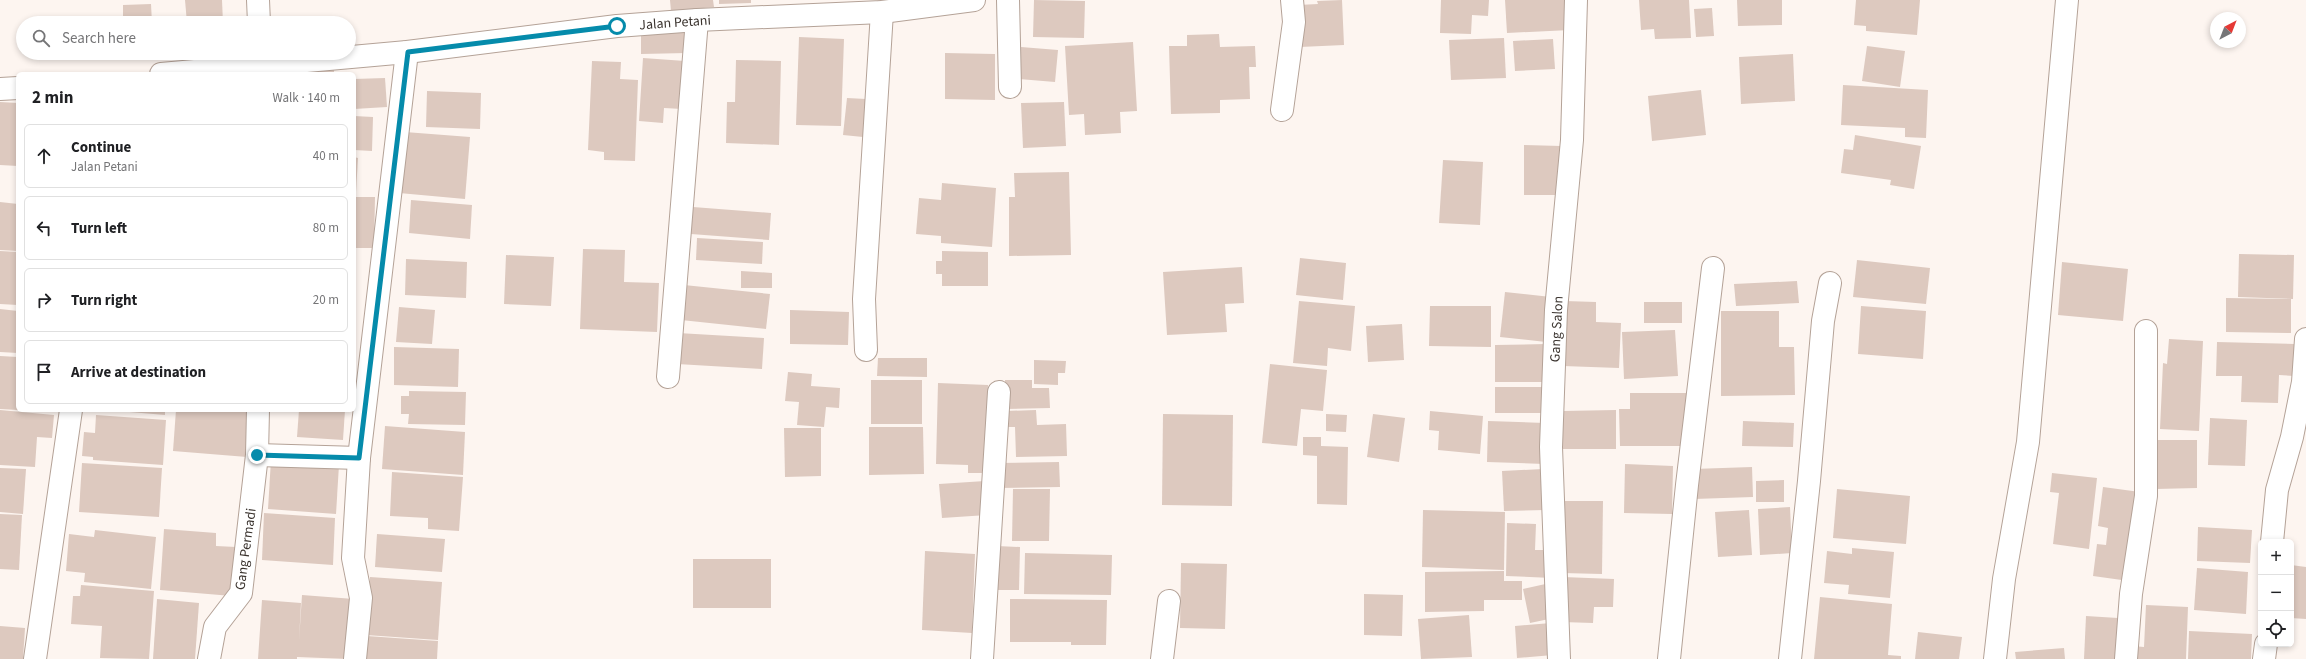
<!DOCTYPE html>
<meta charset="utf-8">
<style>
body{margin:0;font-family:"Source Sans 3",sans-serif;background:#f6f6f6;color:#202124}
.controls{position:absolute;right:12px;bottom:12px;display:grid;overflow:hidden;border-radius:6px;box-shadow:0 2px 6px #0003}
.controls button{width:36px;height:36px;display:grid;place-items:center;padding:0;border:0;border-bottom:1px solid #e0e0e0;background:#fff;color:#202124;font:20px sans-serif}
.compass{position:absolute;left:2210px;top:12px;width:36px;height:36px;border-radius:50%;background:#fff;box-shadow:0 2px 6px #0003;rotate:42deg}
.stop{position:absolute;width:12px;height:12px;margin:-9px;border:3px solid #058bab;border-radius:50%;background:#fff}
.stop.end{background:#058bab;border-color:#fff;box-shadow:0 1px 4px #0008}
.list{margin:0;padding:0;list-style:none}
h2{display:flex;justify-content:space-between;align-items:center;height:52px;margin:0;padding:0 16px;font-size:17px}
h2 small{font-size:13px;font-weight:400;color:#757577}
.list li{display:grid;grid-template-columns:26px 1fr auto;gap:12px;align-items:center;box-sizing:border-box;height:64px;margin:0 8px 8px;padding:0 8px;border:1px solid #e0e0e0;border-radius:6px}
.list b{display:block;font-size:15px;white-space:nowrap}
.list p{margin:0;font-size:13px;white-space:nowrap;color:#757577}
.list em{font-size:13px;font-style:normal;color:#757577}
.icon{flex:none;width:22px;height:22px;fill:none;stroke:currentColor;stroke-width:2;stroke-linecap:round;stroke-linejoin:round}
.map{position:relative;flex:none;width:2306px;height:659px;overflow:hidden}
.search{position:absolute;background:#fff;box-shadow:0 2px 6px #0003;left:16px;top:16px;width:340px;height:44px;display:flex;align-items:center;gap:10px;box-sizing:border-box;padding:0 14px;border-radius:22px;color:#757577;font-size:15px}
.panel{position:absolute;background:#fff;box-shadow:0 2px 6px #0003;left:16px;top:72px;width:340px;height:340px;border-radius:6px}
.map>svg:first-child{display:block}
.building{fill:#ddc9bf}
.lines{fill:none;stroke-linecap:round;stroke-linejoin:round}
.street-casing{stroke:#b4a297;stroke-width:24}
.street{stroke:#fff;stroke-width:22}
.route{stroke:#058bab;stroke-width:5}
.labels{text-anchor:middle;stroke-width:3;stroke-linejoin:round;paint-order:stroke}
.street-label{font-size:14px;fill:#3a332e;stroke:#fff}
</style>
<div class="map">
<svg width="2306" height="659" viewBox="0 0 2306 659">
<rect width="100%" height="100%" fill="#fdf5f0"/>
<g class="building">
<path d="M 185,0 L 222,0 L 223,23 L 187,23 Z"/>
<path d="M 670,0 L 713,0 L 714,7 L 671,11 Z"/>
<path d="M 719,0 L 751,0 L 751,3 L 719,4 Z"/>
<path d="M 1034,0 L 1085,1 L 1084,38 L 1033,37 Z"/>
<path d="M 1342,0 L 1344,45 L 1300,47 L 1298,5 L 1318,4 L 1317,1 Z"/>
<path d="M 1441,0 L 1489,0 L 1488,16 L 1472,15 L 1471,34 L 1440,33 Z"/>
<path d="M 1505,0 L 1568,0 L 1570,30 L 1507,33 Z"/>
<path d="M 1639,0 L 1689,0 L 1691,38 L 1655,39 L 1654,29 L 1641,30 Z"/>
<path d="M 1737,0 L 1782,0 L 1782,25 L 1738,26 Z"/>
<path d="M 1856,0 L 1920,0 L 1917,35 L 1866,31 L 1866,26 L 1854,25 Z"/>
<path d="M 151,4 L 152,23 L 123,23 L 123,5 Z"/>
<path d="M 1712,8 L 1714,36 L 1696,37 L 1694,9 Z"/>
<path d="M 641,31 L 687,31 L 687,53 L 641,54 Z"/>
<path d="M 1219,34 L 1220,47 L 1255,46 L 1256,67 L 1249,67 L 1250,99 L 1220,100 L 1220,113 L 1171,114 L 1169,46 L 1187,46 L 1187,35 Z"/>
<path d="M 799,37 L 844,39 L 841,126 L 796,125 Z"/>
<path d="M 1504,38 L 1506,78 L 1451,80 L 1449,40 Z"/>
<path d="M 1553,39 L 1555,69 L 1515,71 L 1513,41 Z"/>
<path d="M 1133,42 L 1137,111 L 1120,112 L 1121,133 L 1085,135 L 1084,114 L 1069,115 L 1065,46 Z"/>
<path d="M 1867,46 L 1905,51 L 1900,87 L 1862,81 Z"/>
<path d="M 1021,47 L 1058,50 L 1055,82 L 1019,79 Z"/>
<path d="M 945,53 L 995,54 L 995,100 L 945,99 Z"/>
<path d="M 1793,54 L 1795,101 L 1741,104 L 1739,57 Z"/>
<path d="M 643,58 L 685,61 L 682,109 L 664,108 L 663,123 L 639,121 Z"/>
<path d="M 736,60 L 781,61 L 779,145 L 726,143 L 727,102 L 735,102 Z"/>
<path d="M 592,61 L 621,62 L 620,79 L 638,80 L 635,161 L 604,160 L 604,152 L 588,150 Z"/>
<path d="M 334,70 L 334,74 L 294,74 L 294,73 Z"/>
<path d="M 385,78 L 387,107 L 354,109 L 354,79 Z"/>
<path d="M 1843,85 L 1928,90 L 1926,138 L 1905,137 L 1905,128 L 1841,125 Z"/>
<path d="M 1701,90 L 1706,135 L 1652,141 L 1648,96 Z"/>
<path d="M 427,91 L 481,93 L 480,129 L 426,127 Z"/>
<path d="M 847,98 L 866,99 L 863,137 L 843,135 Z"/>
<path d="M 0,102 L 18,103 L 18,166 L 0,165 Z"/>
<path d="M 1064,102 L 1066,146 L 1023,148 L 1021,103 Z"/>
<path d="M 354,116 L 373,117 L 372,151 L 354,150 Z"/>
<path d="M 405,132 L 470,137 L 465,199 L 399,193 Z"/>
<path d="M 1855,135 L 1921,146 L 1914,189 L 1890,185 L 1891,180 L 1841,173 L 1844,149 L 1853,150 Z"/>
<path d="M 1524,145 L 1561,146 L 1560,195 L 1524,195 Z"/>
<path d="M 354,157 L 358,158 L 356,192 L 354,191 Z"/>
<path d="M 1443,160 L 1483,162 L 1480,225 L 1439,223 Z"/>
<path d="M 1069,172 L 1071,255 L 1009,256 L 1009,197 L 1015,197 L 1014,173 Z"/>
<path d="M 942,183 L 996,188 L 992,247 L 941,243 L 941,236 L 916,234 L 919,198 L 941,200 Z"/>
<path d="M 354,197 L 375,197 L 374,248 L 354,248 Z"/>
<path d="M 411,200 L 472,205 L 470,239 L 409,233 Z"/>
<path d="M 0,202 L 18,204 L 18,251 L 0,250 Z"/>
<path d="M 693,207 L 771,213 L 769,240 L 691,234 Z"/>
<path d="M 697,238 L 763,242 L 762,264 L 696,260 Z"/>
<path d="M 583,249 L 625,250 L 624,282 L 659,283 L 657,332 L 580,329 Z"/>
<path d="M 0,251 L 18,252 L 18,305 L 0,304 Z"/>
<path d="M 942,251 L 988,252 L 988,286 L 942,286 L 942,274 L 936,274 L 936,261 L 942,261 Z"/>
<path d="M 2239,254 L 2294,255 L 2293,299 L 2238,297 Z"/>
<path d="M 506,255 L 554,257 L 551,306 L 504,304 Z"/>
<path d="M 1300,258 L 1346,263 L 1343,300 L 1296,295 Z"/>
<path d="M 406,259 L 467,262 L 466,298 L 405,295 Z"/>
<path d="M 1857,260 L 1930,268 L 1926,304 L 1853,297 Z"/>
<path d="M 2062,262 L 2128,269 L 2123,321 L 2058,315 Z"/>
<path d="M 1242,267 L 1244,303 L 1225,304 L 1227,332 L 1167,335 L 1163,272 Z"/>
<path d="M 741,271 L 772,273 L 772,288 L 741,288 Z"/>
<path d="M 1797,281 L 1799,303 L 1736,306 L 1734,284 Z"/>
<path d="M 684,285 L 770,294 L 766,329 L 681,320 Z"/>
<path d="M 1505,292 L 1551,297 L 1546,342 L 1500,337 Z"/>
<path d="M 2226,298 L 2291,299 L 2291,333 L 2226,332 Z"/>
<path d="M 1299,301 L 1355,306 L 1351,351 L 1328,348 L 1327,366 L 1293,363 Z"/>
<path d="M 1565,301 L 1596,302 L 1596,322 L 1621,323 L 1619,368 L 1563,366 Z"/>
<rect x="1644" y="302" width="38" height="21"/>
<path d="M 1430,306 L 1491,306 L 1491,347 L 1429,346 Z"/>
<path d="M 1861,306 L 1926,311 L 1923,359 L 1858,354 Z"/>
<path d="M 399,307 L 435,310 L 432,344 L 396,342 Z"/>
<path d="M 0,309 L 18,311 L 18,353 L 0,352 Z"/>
<path d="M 790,310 L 849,312 L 848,345 L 790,344 Z"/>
<path d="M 1721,311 L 1779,311 L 1779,347 L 1794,347 L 1795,395 L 1721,396 Z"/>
<path d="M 1402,324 L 1404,360 L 1368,362 L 1366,326 Z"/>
<path d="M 1675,330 L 1678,376 L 1624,379 L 1622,332 Z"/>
<path d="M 678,333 L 764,338 L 762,369 L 677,364 Z"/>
<path d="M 2169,339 L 2203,341 L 2199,431 L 2160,429 L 2163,363 L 2167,364 Z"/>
<path d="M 2217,342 L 2295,344 L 2294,376 L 2279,375 L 2278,403 L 2241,402 L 2242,376 L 2216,376 Z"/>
<path d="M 1546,344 L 1546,382 L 1495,382 L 1495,345 Z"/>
<path d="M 394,347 L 459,349 L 458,387 L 394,385 Z"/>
<path d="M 0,356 L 18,357 L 18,410 L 0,409 Z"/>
<path d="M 878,358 L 927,358 L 927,377 L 877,376 Z"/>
<path d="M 1034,360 L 1066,361 L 1065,373 L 1058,373 L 1058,385 L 1034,384 Z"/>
<path d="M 1270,364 L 1327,370 L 1323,411 L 1301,409 L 1297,446 L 1262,443 Z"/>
<path d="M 788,372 L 812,374 L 811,386 L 840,388 L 839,408 L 826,407 L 824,427 L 797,425 L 799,402 L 785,401 Z"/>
<rect x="871" y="380" width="51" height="44"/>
<path d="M 1005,380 L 1032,380 L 1032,388 L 1049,388 L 1050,408 L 1005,409 Z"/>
<path d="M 938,383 L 988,385 L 985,473 L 968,473 L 968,465 L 936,464 Z"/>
<rect x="1495" y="387" width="50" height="26"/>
<path d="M 409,391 L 466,392 L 465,425 L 408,424 L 409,414 L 401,414 L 401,396 L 409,396 Z"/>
<path d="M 1630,393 L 1688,393 L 1688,446 L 1620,446 L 1619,409 L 1630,409 Z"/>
<path d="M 0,410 L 54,415 L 52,438 L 37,437 L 35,467 L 0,465 Z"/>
<path d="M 106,410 L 165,410 L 165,415 Z"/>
<path d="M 176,410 L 251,410 L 247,457 L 173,451 Z"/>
<path d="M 299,410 L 345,410 L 343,440 L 297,437 Z"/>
<path d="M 1036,410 L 1037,425 L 1066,424 L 1067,456 L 1016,457 L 1015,427 L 1007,427 L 1006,411 Z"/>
<path d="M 1616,410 L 1616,449 L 1563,449 L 1563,411 Z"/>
<path d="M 1430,411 L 1483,416 L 1480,454 L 1438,450 L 1439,431 L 1429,430 Z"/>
<path d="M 1163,414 L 1233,415 L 1232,506 L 1162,505 Z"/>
<path d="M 1326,414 L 1347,415 L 1346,432 L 1326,431 Z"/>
<path d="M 1373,414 L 1405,418 L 1399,462 L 1367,457 Z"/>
<path d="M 96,415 L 166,420 L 163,465 L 93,460 L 93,457 L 82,456 L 84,432 L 95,433 Z"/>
<path d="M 2210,418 L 2247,420 L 2245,466 L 2208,465 Z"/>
<path d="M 1488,421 L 1545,423 L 1544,464 L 1487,462 Z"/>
<path d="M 1743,421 L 1794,423 L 1793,447 L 1742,446 Z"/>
<path d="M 385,426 L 465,432 L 463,475 L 382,469 Z"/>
<path d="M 869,427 L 923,427 L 924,474 L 869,475 Z"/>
<path d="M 784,428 L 821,428 L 821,476 L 785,477 Z"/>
<path d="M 1303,437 L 1321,437 L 1321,446 L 1348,447 L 1347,505 L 1317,504 L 1317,456 L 1303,455 Z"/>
<path d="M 2155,440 L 2197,440 L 2197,488 L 2156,489 Z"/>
<path d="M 271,460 L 339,465 L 336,514 L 268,509 Z"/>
<path d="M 1059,462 L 1060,487 L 997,488 L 997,463 Z"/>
<path d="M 82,463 L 162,468 L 159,517 L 79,512 Z"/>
<path d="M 1625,464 L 1673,466 L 1672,514 L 1624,513 Z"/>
<path d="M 1752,467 L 1753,497 L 1694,499 L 1693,469 Z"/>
<path d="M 0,468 L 26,469 L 23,514 L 0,512 Z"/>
<path d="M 1543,469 L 1545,510 L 1504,511 L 1502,471 Z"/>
<path d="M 392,472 L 463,477 L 459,531 L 428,529 L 428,518 L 390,516 Z"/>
<path d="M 2052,473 L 2097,478 L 2089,549 L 2053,544 L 2059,493 L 2050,492 Z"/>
<path d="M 1784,480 L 1784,502 L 1756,502 L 1756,481 Z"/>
<path d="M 985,481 L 987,515 L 942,518 L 939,484 Z"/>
<path d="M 2103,487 L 2140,492 L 2129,581 L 2093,576 L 2097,544 L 2106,545 L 2108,528 L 2098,526 Z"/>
<path d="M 1013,489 L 1050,489 L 1049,541 L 1012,541 Z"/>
<path d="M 1837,489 L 1910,496 L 1906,544 L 1833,538 Z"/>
<path d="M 1564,501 L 1603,501 L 1602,574 L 1562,573 Z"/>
<path d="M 1790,507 L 1792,553 L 1760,555 L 1758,509 Z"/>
<path d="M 1423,510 L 1505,512 L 1504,570 L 1422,567 Z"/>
<path d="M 1749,510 L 1752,555 L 1718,557 L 1715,512 Z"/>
<path d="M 264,513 L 335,518 L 333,565 L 262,560 Z"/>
<path d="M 0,514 L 22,515 L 19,570 L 0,569 Z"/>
<path d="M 1507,523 L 1536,524 L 1535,550 L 1545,550 L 1544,568 L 1552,568 L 1552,578 L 1506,576 Z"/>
<path d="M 2198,527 L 2252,530 L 2250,563 L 2197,561 Z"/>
<path d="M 164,529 L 216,533 L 216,546 L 236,547 L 232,596 L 160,590 Z"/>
<path d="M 95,530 L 156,537 L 151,589 L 84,582 L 85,573 L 66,571 L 69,534 L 94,537 Z"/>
<path d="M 377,534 L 445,539 L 442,572 L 375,567 Z"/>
<path d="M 997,546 L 1020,547 L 1019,590 L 996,590 Z"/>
<path d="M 1852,548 L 1894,552 L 1890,598 L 1848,594 L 1849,585 L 1824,583 L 1827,551 L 1852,554 Z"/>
<path d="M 925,551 L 975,554 L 972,633 L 922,630 Z"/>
<path d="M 1025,553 L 1112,555 L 1111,595 L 1024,594 Z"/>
<rect x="693" y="559" width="78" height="49"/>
<path d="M 1181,563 L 1227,564 L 1225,629 L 1180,628 Z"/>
<path d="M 2291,565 L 2306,567 L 2306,619 L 2291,618 Z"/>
<path d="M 2197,568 L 2248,572 L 2246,614 L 2194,610 Z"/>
<path d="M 1504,571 L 1504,581 L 1522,581 L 1522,600 L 1484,600 L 1484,611 L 1425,612 L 1425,572 Z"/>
<path d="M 370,577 L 442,582 L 438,640 L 366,635 Z"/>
<path d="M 1563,577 L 1614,579 L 1613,607 L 1594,607 L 1593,623 L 1562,622 Z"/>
<path d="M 1550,583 L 1554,603 L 1545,605 L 1549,619 L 1530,623 L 1523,589 Z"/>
<path d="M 81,585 L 154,591 L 149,659 L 100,658 L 102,626 L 71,624 L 73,596 L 80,596 Z"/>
<path d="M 1364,594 L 1403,595 L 1402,636 L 1364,635 Z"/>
<path d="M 302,595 L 354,599 L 349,659 L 297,657 L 297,659 L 258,659 L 262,600 L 301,603 L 299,641 Z"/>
<path d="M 1820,597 L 1892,604 L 1888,655 L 1901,656 L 1901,659 L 1814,659 Z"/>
<path d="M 157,599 L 199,603 L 195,659 L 153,659 Z"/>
<path d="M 1010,599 L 1107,600 L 1106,645 L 1071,645 L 1071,642 L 1010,642 Z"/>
<path d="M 2146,605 L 2188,607 L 2186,659 L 2133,659 L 2133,646 L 2144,647 Z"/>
<path d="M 1469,615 L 1472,657 L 1421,659 L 1418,619 Z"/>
<path d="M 2086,616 L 2118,618 L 2117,659 L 2084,659 Z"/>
<path d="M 1551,623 L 1553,655 L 1517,658 L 1515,626 Z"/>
<path d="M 0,626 L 25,628 L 23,659 L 0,659 Z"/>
<path d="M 2189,631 L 2252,634 L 2251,659 L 2188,659 Z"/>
<path d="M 1918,632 L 1962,637 L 1959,659 L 1915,659 Z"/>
<path d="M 367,636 L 438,641 L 437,659 L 365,659 Z"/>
<path d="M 2064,648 L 2065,659 L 2016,659 L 2015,652 Z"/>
</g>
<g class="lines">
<g class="street-casing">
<g id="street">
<path d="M 258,0 L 259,23"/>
<path d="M 1008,0 L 1010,87"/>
<path d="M 161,74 L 407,52 L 617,26 L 697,20 L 882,12 L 974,0"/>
<path d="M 0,89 L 18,88"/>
<path d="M 1282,110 L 1294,22 L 1292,0"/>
<path d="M 866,350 L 864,299 L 882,12"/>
<path d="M 668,377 L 697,20"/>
<path d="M 257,455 L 359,458"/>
<path d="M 2272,542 L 2277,490 L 2292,437 L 2303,382 L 2306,339"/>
<path d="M 35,659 L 71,410"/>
<path d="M 209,659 L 215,627 L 241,593 L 257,455 L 258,410"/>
<path d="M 355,659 L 361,598 L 353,558 L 359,458 L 407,52"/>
<path d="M 982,659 L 999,392"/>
<path d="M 1162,659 L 1169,601"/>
<path d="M 1559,659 L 1551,447 L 1556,310 L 1572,140 L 1576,0"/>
<path d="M 1669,659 L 1687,485 L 1713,268"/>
<path d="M 1790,659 L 1809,481 L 1823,321 L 1830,283"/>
<path d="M 1995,659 L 2004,579 L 2028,442 L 2067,0"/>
<path d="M 2126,659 L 2131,594 L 2146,496 L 2146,331"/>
<path d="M 2264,659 L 2266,644"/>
</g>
</g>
<use href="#street" class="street"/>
</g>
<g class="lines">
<path class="route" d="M 257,455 L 359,458 L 408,52 L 617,26"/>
</g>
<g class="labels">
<g class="street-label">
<text transform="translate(675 22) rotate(-4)" y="5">Jalan Petani</text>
<text transform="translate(1556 329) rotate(-87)" y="5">Gang Salon</text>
<text transform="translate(245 549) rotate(-82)" y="5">Gang Permadi</text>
</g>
</g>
</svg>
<div class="controls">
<button>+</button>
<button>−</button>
<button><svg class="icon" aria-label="locate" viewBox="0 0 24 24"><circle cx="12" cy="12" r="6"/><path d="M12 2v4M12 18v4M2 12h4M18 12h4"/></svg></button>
</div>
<svg class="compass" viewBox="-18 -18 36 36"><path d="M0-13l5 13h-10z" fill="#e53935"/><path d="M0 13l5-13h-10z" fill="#757577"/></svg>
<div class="stop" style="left:617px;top:26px"></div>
<div class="stop end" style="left:257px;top:455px"></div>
<div class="search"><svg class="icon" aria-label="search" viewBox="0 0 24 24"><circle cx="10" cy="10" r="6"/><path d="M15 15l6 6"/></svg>Search here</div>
<section class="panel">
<h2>2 min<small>Walk · 140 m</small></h2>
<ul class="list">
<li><svg class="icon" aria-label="ahead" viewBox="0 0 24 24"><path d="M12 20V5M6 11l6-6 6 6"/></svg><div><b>Continue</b><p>Jalan Petani</p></div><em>40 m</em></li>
<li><svg class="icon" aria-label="left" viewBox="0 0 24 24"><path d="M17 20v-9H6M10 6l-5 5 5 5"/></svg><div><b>Turn left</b></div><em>80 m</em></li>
<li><svg class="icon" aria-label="right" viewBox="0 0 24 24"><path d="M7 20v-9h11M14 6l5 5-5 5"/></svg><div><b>Turn right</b></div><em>20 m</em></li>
<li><svg class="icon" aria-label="arrive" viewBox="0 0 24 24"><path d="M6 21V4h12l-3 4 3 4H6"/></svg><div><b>Arrive at destination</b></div></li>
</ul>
</section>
</div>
